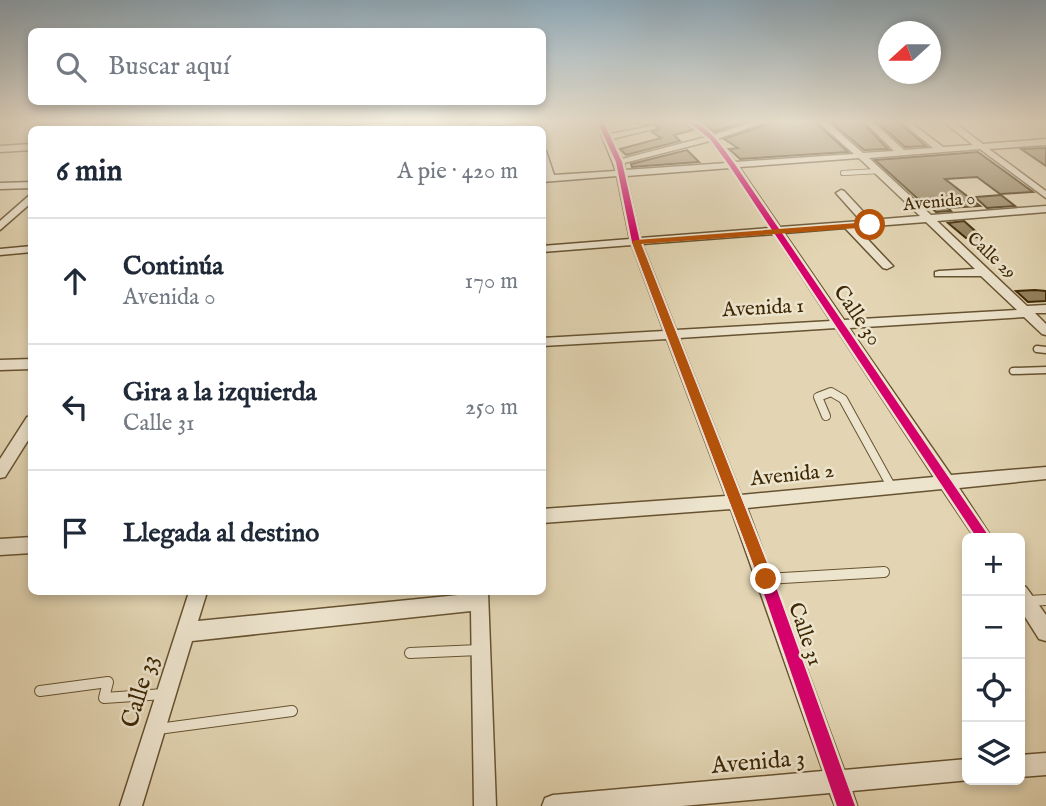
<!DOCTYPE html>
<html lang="es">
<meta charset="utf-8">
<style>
body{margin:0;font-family:"IM FELL English",serif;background:#f2f2f3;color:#1f2937}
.controls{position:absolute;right:21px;bottom:21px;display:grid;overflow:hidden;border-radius:10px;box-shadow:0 4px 10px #0003}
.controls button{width:63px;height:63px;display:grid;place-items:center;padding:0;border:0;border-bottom:2px solid #e0e1e3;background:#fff;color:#1f2937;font:35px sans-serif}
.compass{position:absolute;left:878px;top:21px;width:63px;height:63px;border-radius:50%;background:#fff;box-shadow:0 4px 10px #0003;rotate:249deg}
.stop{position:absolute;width:21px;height:21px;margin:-16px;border:5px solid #b45309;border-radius:50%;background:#fff}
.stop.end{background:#b45309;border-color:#fff;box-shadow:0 2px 7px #0008}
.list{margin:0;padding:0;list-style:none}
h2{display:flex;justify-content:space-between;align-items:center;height:91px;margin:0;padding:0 28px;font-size:30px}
h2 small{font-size:23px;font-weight:400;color:#747a83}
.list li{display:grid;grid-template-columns:46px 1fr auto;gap:21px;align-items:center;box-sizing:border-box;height:126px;padding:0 28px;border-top:2px solid #e0e1e3}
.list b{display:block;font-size:26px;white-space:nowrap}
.list p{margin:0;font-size:23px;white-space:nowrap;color:#747a83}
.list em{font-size:23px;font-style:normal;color:#747a83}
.icon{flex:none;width:38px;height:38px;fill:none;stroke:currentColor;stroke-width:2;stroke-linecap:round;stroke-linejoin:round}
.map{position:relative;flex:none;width:1046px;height:806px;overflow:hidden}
.search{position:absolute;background:#fff;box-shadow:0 4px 10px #0003;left:28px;top:28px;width:518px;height:77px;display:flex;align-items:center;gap:18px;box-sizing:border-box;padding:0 24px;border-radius:10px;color:#747a83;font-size:26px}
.panel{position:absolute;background:#fff;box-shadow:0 4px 10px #0003;left:28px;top:126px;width:518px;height:469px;border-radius:10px}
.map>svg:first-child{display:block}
.building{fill:#94825f;stroke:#3e2804;stroke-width:2}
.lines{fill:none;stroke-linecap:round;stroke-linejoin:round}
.lane-far3-casing{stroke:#675330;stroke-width:6}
.lane-far2-casing{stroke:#675330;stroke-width:9}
.lane-far1-casing{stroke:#675330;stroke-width:10}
.lane-casing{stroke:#675330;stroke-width:12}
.street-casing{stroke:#675330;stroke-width:3}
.lane-far3{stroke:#ede4ce;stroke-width:4.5}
.lane-far2{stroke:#ede4ce;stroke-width:6}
.lane-far1{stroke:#ede4ce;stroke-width:8}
.lane{stroke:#ede4ce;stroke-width:10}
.street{fill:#ede4ce;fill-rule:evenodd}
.cycleway-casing{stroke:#ede4ce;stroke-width:5}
.cycleway{fill:#d6006c;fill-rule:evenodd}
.route{fill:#b45309}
.labels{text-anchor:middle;stroke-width:5;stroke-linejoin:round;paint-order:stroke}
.far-street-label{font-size:18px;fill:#3e2804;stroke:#ede4ce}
.street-label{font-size:21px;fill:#3e2804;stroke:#ede4ce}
.near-street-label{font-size:24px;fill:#3e2804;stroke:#ede4ce}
</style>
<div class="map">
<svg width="1046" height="806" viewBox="0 0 1046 806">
<rect width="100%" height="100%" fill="#e3d5b3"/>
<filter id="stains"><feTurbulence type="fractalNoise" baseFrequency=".00286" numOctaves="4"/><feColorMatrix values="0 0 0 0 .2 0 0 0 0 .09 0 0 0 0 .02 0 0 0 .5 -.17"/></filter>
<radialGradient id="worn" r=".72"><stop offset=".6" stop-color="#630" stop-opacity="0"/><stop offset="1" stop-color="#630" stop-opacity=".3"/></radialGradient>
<g class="building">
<path d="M 636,121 L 683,121 L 693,130 L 674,135 L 680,141 L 626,155 L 620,149 L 661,138 L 652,132 L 659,129 L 658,126 L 642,125 Z"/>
<path d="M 699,121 L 723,123 L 747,121 L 714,132 Z"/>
<path d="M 776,121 L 814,121 L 848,152 L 740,159 L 729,149 L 738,148 L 724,139 Z"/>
<path d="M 830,121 L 861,121 L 888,149 L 864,150 Z"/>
<path d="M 876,121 L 897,121 L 926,146 L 905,147 Z"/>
<path d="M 1046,148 L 1046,166 L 1021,149 Z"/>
<path d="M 687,150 L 699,162 L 632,167 L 631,164 Z"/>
<path d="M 978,152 L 1033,192 L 1000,194 L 977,177 L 945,179 L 980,206 L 948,208 L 951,211 L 936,212 L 922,199 L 918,199 L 875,160 Z"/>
<path d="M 1001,195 L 1015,206 L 987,208 L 975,197 Z"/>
<path d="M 964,221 L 982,237 L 966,238 L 948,223 Z"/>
<path d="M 1035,290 L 1046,291 L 1046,301 L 1028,302 L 1016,291 Z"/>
</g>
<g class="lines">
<g class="lane-far3-casing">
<path id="lane-far3" d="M 843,173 L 879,171"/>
</g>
<g class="lane-far2-casing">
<g id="lane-far2">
<path d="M 1037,349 L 1046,350"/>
<path d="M 1013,371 L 1046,370"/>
</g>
</g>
<g class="lane-far1-casing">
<path id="lane-far1" d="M 826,416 L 818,397 L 831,392 L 843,399 L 891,486"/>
</g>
<g class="lane-casing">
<g id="lane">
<path d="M 766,579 L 884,572"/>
<path d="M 1029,601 L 1046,600"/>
<path d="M 410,653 L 479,650"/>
<path d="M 40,691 L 108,682 L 104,698 L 164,694"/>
<path d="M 158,729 L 292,711"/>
</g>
</g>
<g class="street-casing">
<g id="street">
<path d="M 100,121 L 108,121 L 101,130 L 92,130 Z"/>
<path d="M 243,121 L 266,121 L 211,130 L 183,130 Z"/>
<path d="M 487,121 L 529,121 L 525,123 L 475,126 L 471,124 Z"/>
<path d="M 596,121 L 604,121 L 610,134 L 653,126 L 657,128 L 612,139 L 622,159 L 706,137 L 686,121 L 695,121 L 713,135 L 756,121 L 768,121 L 717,139 L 735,162 L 854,154 L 817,121 L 826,121 L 863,153 L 894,151 L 864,121 L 872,121 L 904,150 L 933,148 L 900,121 L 909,121 L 943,147 L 973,145 L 943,121 L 952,121 L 983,144 L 1046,139 L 1046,145 L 989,149 L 1046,191 L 1046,198 L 980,149 L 869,158 L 931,215 L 1046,206 L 1046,212 L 937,221 L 1027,306 L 1046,305 L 1046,313 L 1035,313 L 1046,324 L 1046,335 L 1042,334 L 1024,317 L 849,328 L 951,475 L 1046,467 L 1046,479 L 959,488 L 992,538 L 975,538 L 942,489 L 747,508 L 844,770 L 967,759 L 967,780 L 970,780 L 852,791 L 857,806 L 835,806 L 830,793 L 682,806 L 542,806 L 545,798 L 553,795 L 823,771 L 731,509 L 542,523 L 542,509 L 726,496 L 667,339 L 542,346 L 542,338 L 664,331 L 632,245 L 542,252 L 542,246 L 630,239 L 617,176 L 542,182 L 542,176 L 545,176 L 542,166 L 542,149 L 546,151 L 554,175 L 616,171 ZM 710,141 L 727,163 L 625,170 L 624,163 ZM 859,158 L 920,216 L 871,220 L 844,191 L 841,190 L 836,193 L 861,221 L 780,227 L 739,167 ZM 730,168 L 770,228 L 640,238 L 626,176 ZM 926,222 L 975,269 L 939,271 L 935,272 L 935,276 L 981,276 L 1017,310 L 844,320 L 784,233 L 845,228 L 883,268 L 887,269 L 893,266 L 891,264 L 856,227 L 870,228 L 875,226 ZM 774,234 L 831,321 L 676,330 L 642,244 ZM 836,328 L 934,477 L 741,495 L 679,338 Z"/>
<path d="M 405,122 L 406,124 L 402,126 L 332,129 L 336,127 Z"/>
<path d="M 32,144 L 32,150 L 0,152 L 0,146 Z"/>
<path d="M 32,182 L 32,188 L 0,189 L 0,183 Z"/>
<path d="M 32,193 L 32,202 L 0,230 L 0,221 Z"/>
<path d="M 32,246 L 32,252 L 0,255 L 0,249 Z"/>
<path d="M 32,359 L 32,369 L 0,370 L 0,360 Z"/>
<path d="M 32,416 L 32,434 L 5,477 L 0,478 L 0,459 L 27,417 Z"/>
<path d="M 32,537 L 32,553 L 0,555 L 0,539 Z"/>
<path d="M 1020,584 L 1026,587 L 1046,615 L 1046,641 L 1039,639 L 1020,609 Z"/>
<path d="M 189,592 L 207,592 L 198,621 L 488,592 L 496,806 L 474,806 L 471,611 L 192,641 L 142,806 L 120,806 Z"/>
<path d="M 1046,753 L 1046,775 L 1020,777 L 1020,755 Z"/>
</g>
</g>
<use href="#lane-far3" class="lane-far3"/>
<use href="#lane-far2" class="lane-far2"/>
<use href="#lane-far1" class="lane-far1"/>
<use href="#lane" class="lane"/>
<use href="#street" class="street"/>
<g class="cycleway-casing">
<g id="cycleway">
<path d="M 597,121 L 603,121 L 622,162 L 640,242 L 773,579 L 855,806 L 837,806 L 759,579 L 632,242 L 616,162 Z"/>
<path d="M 687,121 C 705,121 724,149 734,163 L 990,538 L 977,538 L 729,165 L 710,139 Z"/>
</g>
</g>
<use href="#cycleway" class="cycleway"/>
</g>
<linearGradient id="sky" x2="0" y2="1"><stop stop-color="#8faabb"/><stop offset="0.52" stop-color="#f2ecdd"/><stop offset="1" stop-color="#f2ecdd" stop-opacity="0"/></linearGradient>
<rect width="1046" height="234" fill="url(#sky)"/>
<path class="route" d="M 870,222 L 872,227 L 641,244 L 773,579 L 766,585 L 759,579 L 632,242 L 636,240 Z"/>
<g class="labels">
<g class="far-street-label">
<text transform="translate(939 201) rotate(-5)" y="6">Avenida 0</text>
<text transform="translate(992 255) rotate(43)" y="6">Calle 29</text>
</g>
<g class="street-label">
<text transform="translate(763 307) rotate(-3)" y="7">Avenida 1</text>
<text transform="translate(858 315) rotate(56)" y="7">Calle 30</text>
<text transform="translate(792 474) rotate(-6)" y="7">Avenida 2</text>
<text transform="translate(806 634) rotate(71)" y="7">Calle 31</text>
</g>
<g class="near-street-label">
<text transform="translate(139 691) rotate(-73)" y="8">Calle 33</text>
<text transform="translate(758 761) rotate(-5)" y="8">Avenida 3</text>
</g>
</g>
<rect width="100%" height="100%" filter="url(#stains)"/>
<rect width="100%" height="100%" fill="url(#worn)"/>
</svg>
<div class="controls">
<button>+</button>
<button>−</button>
<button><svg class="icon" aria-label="locate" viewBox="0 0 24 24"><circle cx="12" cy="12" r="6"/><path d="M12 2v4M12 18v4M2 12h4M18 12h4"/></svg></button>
<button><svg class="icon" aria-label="layers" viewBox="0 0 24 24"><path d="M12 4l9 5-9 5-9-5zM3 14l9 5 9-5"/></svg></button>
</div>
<svg class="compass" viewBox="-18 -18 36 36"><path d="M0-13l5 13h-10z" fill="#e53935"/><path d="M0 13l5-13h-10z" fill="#747a83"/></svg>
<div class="stop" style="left:870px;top:225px"></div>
<div class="stop end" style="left:766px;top:579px"></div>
<div class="search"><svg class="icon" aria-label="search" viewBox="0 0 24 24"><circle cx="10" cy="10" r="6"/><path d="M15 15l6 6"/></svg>Buscar aquí</div>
<section class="panel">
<h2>6 min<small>A pie · 420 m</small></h2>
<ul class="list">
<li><svg class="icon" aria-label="ahead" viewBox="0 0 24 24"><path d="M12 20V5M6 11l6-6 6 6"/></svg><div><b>Continúa</b><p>Avenida 0</p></div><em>170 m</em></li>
<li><svg class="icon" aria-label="left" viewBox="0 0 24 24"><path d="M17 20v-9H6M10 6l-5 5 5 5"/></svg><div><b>Gira a la izquierda</b><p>Calle 31</p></div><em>250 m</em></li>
<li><svg class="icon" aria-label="arrive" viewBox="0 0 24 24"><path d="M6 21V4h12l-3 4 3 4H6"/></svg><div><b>Llegada al destino</b></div></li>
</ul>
</section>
</div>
